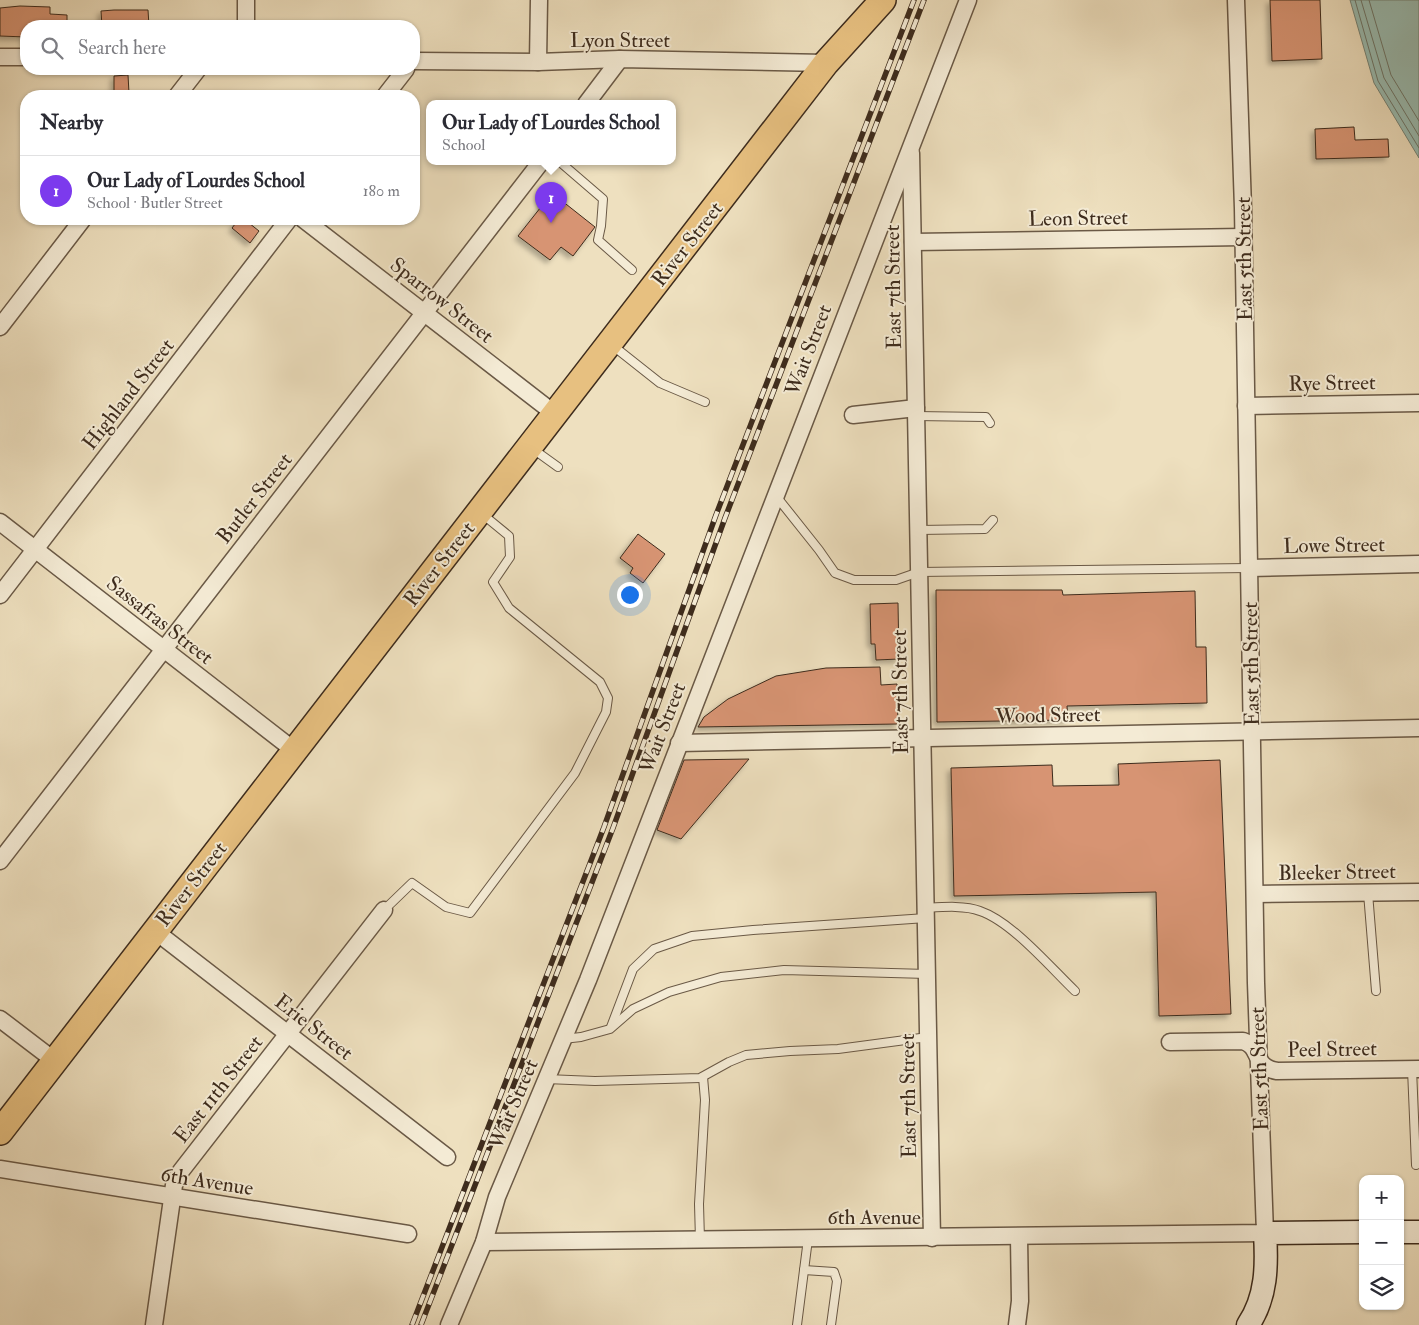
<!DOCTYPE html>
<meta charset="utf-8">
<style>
body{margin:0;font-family:"IM FELL Double Pica",serif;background:#f2f2f3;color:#2b2b33}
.controls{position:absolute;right:15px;bottom:15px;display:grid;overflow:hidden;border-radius:10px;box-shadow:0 1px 4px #0004}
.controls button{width:45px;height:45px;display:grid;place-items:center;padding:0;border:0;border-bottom:1px solid #e1e1e2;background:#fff;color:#2b2b33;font:25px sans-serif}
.you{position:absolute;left:629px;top:594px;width:18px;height:18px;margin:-12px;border:4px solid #fff;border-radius:50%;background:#1a73e8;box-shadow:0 0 0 8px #1a73e833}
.badge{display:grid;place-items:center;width:32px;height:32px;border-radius:50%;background:#7c3aed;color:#fff;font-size:16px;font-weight:700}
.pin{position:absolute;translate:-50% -41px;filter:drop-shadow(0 1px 2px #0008)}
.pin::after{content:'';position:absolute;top:26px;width:18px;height:15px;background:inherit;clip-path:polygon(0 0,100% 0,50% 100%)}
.popup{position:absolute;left:426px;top:100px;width:250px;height:65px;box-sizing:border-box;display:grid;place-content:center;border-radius:10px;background:#fff;filter:drop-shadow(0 1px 4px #0005);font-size:16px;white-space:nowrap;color:#7c7c81}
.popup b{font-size:19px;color:#2b2b33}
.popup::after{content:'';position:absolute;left:50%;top:100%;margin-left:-10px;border:10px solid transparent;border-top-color:#fff}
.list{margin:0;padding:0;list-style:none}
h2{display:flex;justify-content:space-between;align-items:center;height:65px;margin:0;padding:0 20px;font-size:21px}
h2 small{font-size:16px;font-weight:400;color:#7c7c81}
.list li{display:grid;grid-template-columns:32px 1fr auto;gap:15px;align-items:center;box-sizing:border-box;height:70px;padding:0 20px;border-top:1px solid #e1e1e2}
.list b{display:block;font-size:19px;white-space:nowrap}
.list p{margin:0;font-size:16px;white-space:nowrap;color:#7c7c81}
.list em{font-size:16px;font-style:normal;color:#7c7c81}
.icon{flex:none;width:28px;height:28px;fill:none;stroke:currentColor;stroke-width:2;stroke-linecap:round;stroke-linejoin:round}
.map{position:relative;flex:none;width:1419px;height:1325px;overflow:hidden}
.search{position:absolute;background:#fff;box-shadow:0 1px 4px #0004;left:20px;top:20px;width:400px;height:55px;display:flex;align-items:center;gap:12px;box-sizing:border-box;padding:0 18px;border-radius:20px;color:#7c7c81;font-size:19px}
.panel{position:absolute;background:#fff;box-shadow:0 1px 4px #0004;left:20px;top:90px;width:400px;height:135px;border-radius:20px}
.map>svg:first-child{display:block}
.water{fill:#99bdb3;stroke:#758377}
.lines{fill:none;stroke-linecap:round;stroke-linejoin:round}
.shore{stroke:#6c7468;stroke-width:1}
.building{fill:#d79473;stroke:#3e2c1d;filter:url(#shadow)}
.service-casing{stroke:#6a5946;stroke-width:10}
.minor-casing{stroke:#6a5946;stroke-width:19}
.secondary-casing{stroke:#3e2c1d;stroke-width:25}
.primary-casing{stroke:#3e2c1d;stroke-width:28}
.service{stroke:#f4ebd5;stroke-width:8}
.minor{stroke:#f4ebd5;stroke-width:16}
.secondary{stroke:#f4ebd5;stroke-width:22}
.primary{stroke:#e7c080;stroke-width:25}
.rail-casing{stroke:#3e2c1d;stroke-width:5.5}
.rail{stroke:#f4ebd5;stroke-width:4;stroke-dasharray:11;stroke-linecap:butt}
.labels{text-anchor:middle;stroke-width:4;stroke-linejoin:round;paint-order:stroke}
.street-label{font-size:21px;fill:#3e2c1d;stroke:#f4ebd5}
</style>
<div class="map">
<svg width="1419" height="1325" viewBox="0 0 1419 1325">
<defs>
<filter id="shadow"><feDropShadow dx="-3.5" dy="3.5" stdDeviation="2.5" flood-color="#0004"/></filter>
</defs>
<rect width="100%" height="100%" fill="#eee0bf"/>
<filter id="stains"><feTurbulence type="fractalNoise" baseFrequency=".004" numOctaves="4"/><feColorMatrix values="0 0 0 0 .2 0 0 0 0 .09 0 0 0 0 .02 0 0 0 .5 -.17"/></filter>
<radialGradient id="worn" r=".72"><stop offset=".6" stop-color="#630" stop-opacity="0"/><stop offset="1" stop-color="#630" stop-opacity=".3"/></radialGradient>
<path class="water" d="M 1350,0 L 1419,0 L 1419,158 L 1374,83 Z"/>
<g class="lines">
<g class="shore">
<path d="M 1355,0 L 1378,81 L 1419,148"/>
<path d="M 1361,0 L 1384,78 L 1419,136"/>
<path d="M 1369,0 L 1391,75 L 1419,121"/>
</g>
</g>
<g class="building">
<path d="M 1270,0 L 1320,0 L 1322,59 L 1272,61 Z"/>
<path d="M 20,6 L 50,7 L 50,14 L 67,15 L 67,26 L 26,26 L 26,37 L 0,36 L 0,8 Z"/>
<path d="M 114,10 L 148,10 L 149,26 L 102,26 L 101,11 Z"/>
<path d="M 128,75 L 129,93 L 114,94 L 114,76 Z"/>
<path d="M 1354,127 L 1355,140 L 1388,139 L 1389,157 L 1316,159 L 1315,129 Z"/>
<path d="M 552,193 L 595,227 L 573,256 L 561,247 L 550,260 L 518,236 Z"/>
<path d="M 239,219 L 244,219 L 259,231 L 250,243 L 232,228 Z"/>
<path d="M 638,534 L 665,554 L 643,583 L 630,573 L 633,568 L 620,558 Z"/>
<path d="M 936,590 L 1062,590 L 1063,595 L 1195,591 L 1196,647 L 1206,647 L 1207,703 L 1067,706 L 1068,720 L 937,722 Z"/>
<path d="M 898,603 L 899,659 L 876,660 L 875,644 L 871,644 L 870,604 Z"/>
<path d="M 880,667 L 881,685 L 897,684 L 898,724 L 698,727 L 704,717 L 728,699 L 776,676 L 826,668 Z"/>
<path d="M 749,759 L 681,839 L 657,830 L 684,760 Z"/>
<path d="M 1220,760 L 1231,1014 L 1159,1016 L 1156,892 L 954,896 L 951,768 L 1052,765 L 1053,786 L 1119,785 L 1118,764 Z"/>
</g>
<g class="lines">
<g class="service-casing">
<g id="service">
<path d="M 560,162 L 603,199 L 601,226 L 598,240 L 632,270"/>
<path d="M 612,345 L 660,383 L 705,402"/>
<path d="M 916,416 L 986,417 L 990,423"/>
<path d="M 533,449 L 558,467"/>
<path d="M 776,496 L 819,550 L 835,573 L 854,580 L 896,580 L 919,572 L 1249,568"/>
<path d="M 919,530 L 985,529 L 993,520"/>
<path d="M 1368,893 L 1376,991"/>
<path d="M 926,908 C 942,907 965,905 980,911 C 1012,922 1049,966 1075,991"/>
<path d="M 384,910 L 412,883 L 446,907 L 470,913 L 575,773 L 606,712 L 608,698 L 600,682 L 509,608 L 493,582 L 510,557 L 509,536 L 481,513"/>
<path d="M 611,1027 L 633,969 L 654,949 L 692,936 L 753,930 L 926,918"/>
<path d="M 563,1039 L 581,1037 L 610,1029 L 633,1009 L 669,992 L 721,977 L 784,970 L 927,974"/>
<path d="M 1412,1069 L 1416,1165"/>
<path d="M 546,1079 L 595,1081 L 700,1078 L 729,1062 L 746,1055 L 790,1051 L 838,1049 L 928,1037"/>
<path d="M 700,1240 L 699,1204 L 705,1100 L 703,1077"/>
<path d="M 804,1270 L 834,1272 L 837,1281 L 831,1325"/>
<path d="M 797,1325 L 808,1239"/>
</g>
</g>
<g class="minor-casing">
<g id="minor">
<path d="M 246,26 L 246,0"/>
<path d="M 0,57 L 26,57"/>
<path d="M 414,61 L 538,62 L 620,59 L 826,63"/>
<path d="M 538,62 L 539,0"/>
<path d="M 177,96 L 198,69"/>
<path d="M 385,96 L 406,69"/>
<path d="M 586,104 L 620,59"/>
<path d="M 911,153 L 932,1238"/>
<path d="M 303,219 L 555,414"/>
<path d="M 913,242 L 1243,237"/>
<path d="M 0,327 L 83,219"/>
<path d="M 1246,406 L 1419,403"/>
<path d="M 853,415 L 916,408"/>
<path d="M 0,522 L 295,751"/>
<path d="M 1249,568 L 1419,564"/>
<path d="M 0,595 L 289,219"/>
<path d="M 679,743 L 1419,728"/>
<path d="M 0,861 L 541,162"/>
<path d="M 1255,894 L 1419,892"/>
<path d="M 155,931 L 447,1157"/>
<path d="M 0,1019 L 55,1061"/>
<path d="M 1170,1042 L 1243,1041 C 1262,1047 1252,1067 1277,1071 L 1419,1069"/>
<path d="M 0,1169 L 408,1234"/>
<path d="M 484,1242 L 1265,1233 L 1256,983 L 1243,208 L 1236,0"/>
<path d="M 154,1325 L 174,1185 L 181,1171 L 384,910"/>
<path d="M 449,1325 L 484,1242 L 497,1197 L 588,980 L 968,0"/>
<path d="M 1017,1325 L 1020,1301 L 1019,1237"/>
</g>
</g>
<g class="secondary-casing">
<g id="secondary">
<path d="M 1400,1232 L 1419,1232"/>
<path d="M 1248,1325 C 1267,1297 1267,1265 1265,1233 L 1363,1232"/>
</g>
</g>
<g class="primary-casing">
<path id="primary" d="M 0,1132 L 826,63 L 883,0"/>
</g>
<use href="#service" class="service"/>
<use href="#minor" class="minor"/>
<use href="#secondary" class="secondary"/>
<use href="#primary" class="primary"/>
<g class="rail-casing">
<g id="rail">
<path d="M 412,1325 L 604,827 L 716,515 L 914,0"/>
<path d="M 421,1325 L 613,828 L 725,518 L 924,0"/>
</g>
</g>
<use href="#rail" class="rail"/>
</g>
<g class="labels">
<g class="street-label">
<text x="620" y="47">Lyon Street</text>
<text transform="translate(1078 218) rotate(-1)" y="7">Leon Street</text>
<text transform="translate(687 244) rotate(-52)" y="7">River Street</text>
<text transform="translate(1244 259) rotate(-91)" y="7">East 5th Street</text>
<text transform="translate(893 287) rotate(-91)" y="7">East 7th Street</text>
<text transform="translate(442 300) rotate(38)" y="7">Sparrow Street</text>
<text transform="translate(808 350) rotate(-69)" y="7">Wait Street</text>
<text transform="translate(1332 383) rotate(-1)" y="7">Rye Street</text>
<text transform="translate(128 394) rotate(-52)" y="7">Highland Street</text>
<text transform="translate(254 498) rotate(-52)" y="7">Butler Street</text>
<text transform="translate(1334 545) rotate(-1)" y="7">Lowe Street</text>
<text transform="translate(439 564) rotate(-52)" y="7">River Street</text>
<text transform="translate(160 620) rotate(38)" y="7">Sassafras Street</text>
<text transform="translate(1251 664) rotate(-91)" y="7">East 5th Street</text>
<text transform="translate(900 692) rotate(-91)" y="7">East 7th Street</text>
<text transform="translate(1048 715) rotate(-1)" y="7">Wood Street</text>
<text transform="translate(662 728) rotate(-69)" y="7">Wait Street</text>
<text transform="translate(1337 872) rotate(-1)" y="7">Bleeker Street</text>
<text transform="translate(191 884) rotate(-52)" y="7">River Street</text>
<text transform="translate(314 1027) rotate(38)" y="7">Erie Street</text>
<text transform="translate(1332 1049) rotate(-1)" y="7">Peel Street</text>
<text transform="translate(1259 1069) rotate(-92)" y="7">East 5th Street</text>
<text transform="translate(218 1089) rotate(-52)" y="7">East 11th Street</text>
<text transform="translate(908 1096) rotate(-91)" y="7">East 7th Street</text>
<text transform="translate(513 1104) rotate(-67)" y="7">Wait Street</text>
<text transform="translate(207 1181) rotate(9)" y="7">6th Avenue</text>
<text x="874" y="1224">6th Avenue</text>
</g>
</g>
<rect width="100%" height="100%" filter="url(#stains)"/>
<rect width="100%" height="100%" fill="url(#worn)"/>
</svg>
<div class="controls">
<button>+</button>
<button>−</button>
<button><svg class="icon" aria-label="layers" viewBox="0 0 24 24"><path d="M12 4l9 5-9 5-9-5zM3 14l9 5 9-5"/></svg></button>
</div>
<div class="you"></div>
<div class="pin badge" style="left:551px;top:223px">1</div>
<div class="popup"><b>Our Lady of Lourdes School</b>School</div>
<div class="search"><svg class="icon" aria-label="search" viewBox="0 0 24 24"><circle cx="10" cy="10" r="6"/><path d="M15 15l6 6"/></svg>Search here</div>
<section class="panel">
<h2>Nearby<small></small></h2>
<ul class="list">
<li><span class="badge">1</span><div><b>Our Lady of Lourdes School</b><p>School · Butler Street</p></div><em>180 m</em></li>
</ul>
</section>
</div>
